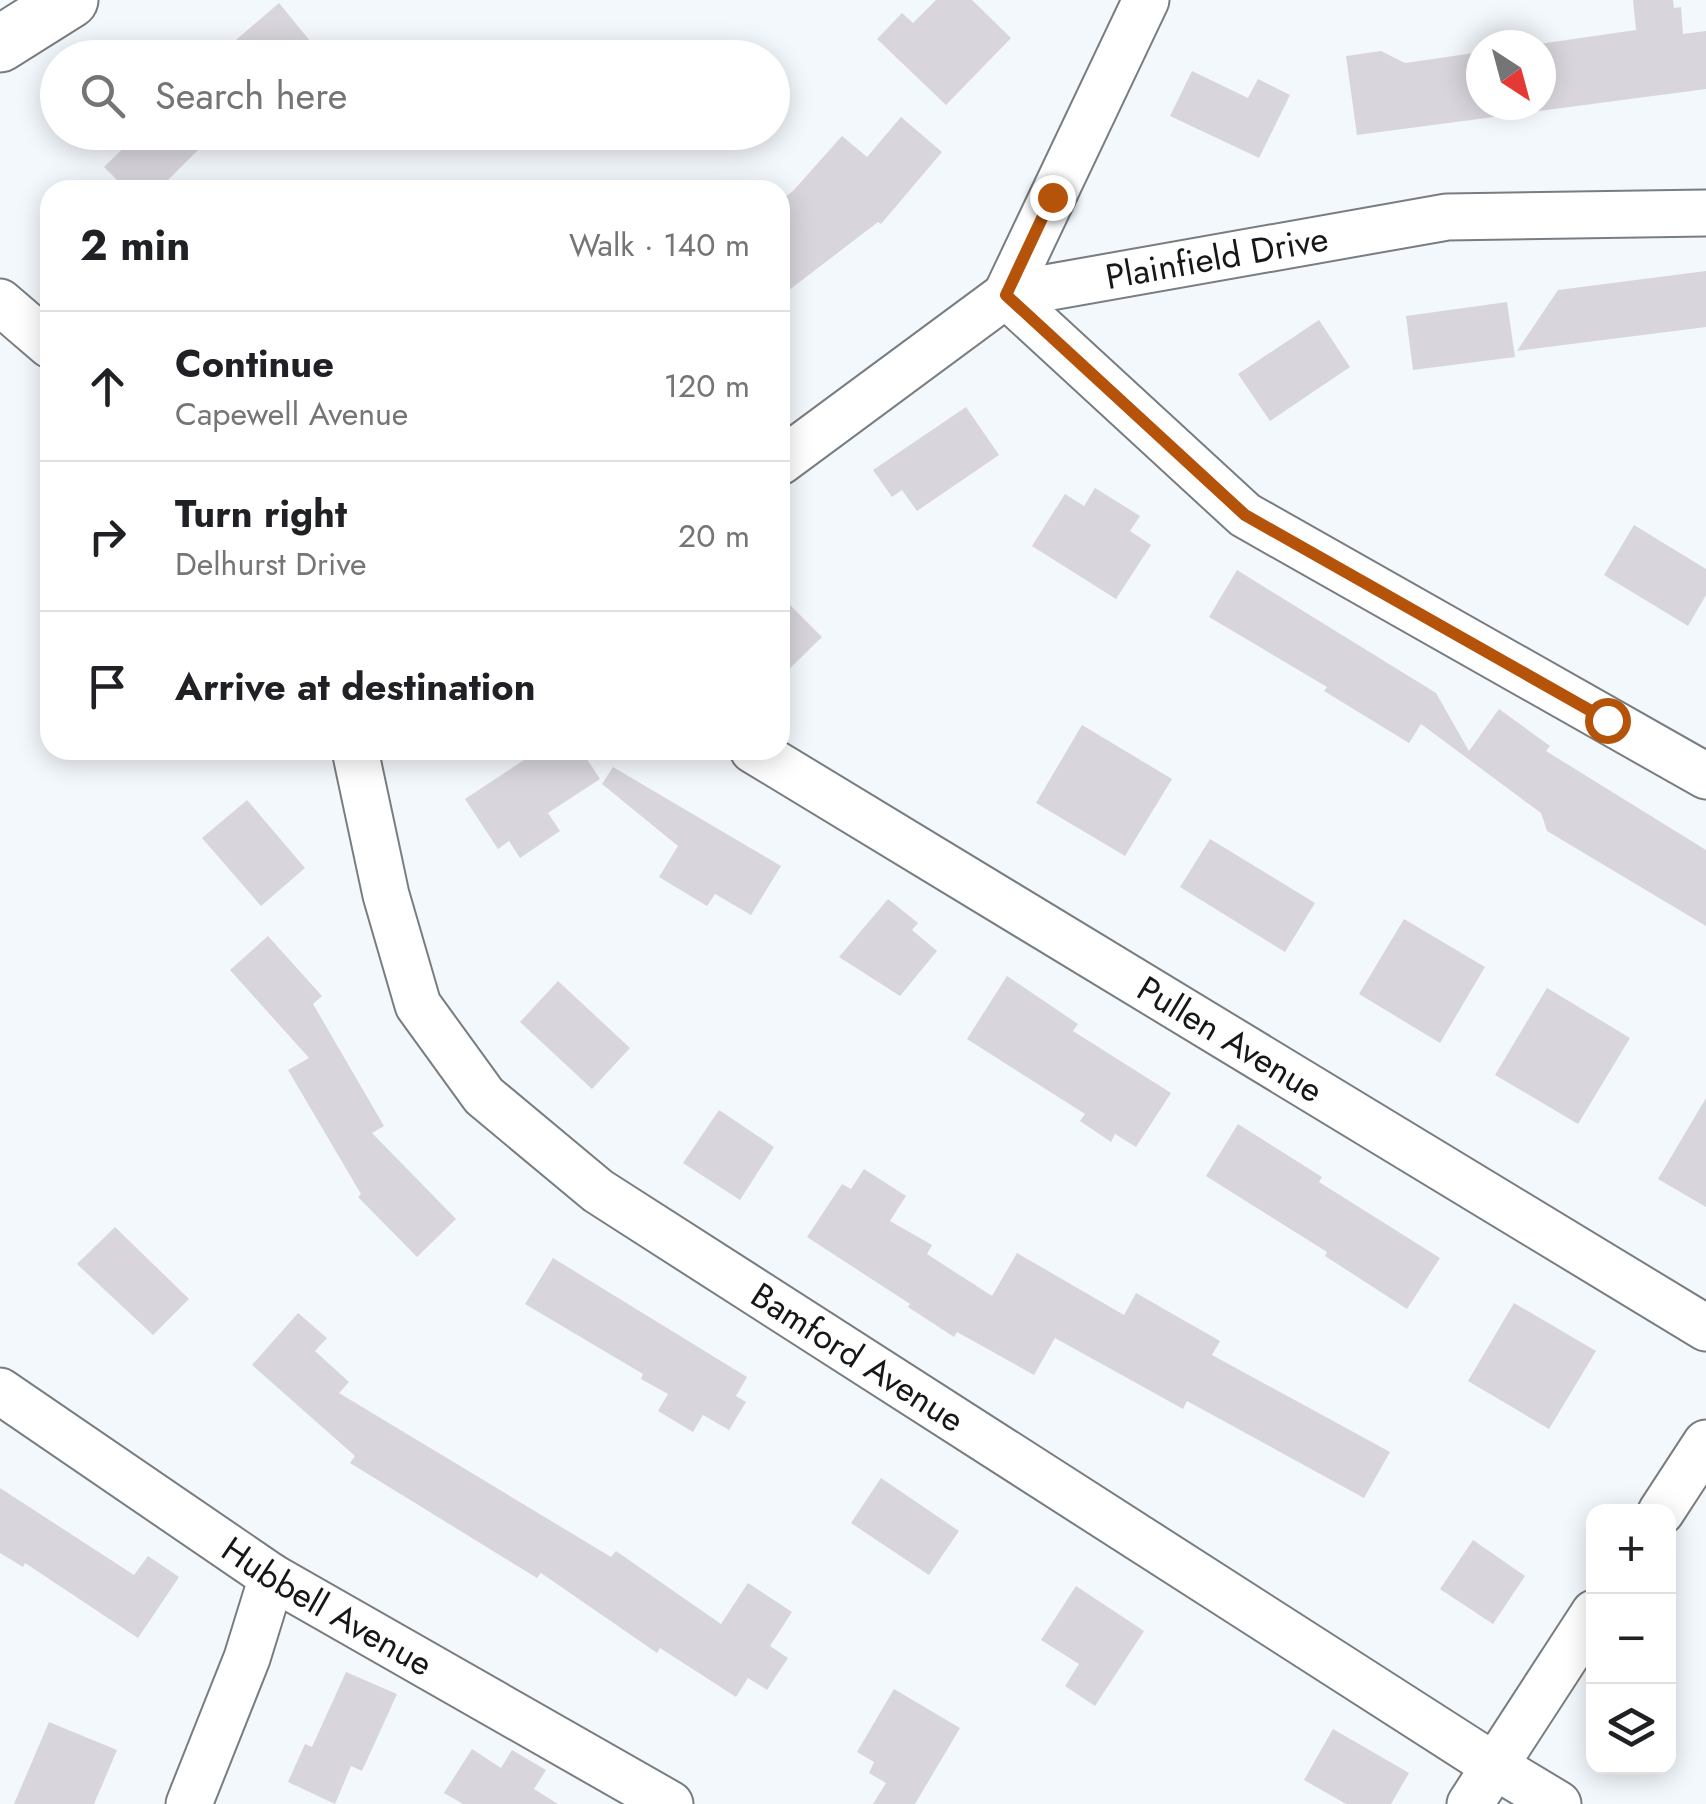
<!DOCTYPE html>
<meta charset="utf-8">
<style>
body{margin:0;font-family:Jost,sans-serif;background:#f2f2f2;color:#202124}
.controls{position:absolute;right:30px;bottom:30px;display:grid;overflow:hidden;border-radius:20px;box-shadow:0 5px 25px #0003}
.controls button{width:90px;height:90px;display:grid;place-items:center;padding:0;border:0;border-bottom:2px solid #e0e0e0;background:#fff;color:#202124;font:50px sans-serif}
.compass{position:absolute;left:1466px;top:30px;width:90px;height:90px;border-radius:50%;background:#fff;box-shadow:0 5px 25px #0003;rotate:144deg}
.stop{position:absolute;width:30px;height:30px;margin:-22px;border:8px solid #b45309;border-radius:50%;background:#fff}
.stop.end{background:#b45309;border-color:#fff;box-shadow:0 2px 10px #0008}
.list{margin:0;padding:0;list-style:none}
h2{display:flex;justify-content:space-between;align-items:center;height:130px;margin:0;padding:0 40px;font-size:42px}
h2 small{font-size:32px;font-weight:400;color:#757577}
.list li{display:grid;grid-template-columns:65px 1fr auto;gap:30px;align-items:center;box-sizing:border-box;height:150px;padding:0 40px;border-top:2px solid #e0e0e0}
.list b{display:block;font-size:38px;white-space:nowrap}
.list p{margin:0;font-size:32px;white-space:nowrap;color:#757577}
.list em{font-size:32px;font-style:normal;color:#757577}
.icon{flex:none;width:55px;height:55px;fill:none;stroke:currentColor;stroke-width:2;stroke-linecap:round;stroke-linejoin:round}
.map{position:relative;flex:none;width:1706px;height:1804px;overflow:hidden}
.search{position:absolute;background:#fff;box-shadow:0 5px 25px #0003;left:40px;top:40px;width:750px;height:110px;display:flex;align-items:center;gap:25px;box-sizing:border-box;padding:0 35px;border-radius:55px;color:#757577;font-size:38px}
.panel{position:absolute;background:#fff;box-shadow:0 5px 25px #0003;left:40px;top:180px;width:750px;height:580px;border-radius:30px}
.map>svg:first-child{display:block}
.building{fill:#d8d6dc}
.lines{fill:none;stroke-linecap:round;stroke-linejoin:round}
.minor-casing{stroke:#787d81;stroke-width:49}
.major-casing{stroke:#787d81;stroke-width:59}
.minor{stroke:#fff;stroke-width:45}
.major{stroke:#fff;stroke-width:55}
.route{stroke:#b45309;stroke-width:12}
.labels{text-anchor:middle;stroke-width:8;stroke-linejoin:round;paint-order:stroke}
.street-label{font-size:35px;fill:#151719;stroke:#fff}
</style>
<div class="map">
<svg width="1706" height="1804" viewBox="0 0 1706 1804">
<rect width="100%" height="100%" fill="#f3f8fc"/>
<g class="building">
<path d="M 936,0 L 972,0 L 1011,38 L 946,105 L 877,39 L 902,13 L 913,23 Z"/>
<path d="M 1633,0 L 1673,0 L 1674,8 L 1681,7 L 1683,34 L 1706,31 L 1706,89 L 1357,135 L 1346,56 L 1381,51 L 1405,63 L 1481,52 L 1481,105 L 1541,105 L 1541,45 L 1532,45 L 1636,30 Z"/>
<path d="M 279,3 L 324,58 L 215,58 Z"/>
<path d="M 1192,71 L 1248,98 L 1258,79 L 1290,95 L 1259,158 L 1170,116 Z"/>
<path d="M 901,117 L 942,152 L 881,224 L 878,222 L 780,297 L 780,201 L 793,191 L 842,136 L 867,157 Z"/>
<path d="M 140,132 L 216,132 L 158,190 L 127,190 L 104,167 Z"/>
<path d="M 1706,271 L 1706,327 L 1517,351 L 1558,290 Z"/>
<path d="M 1507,302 L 1515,357 L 1413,370 L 1406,316 Z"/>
<path d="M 1319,320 L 1350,367 L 1270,421 L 1238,374 Z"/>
<path d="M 966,407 L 999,455 L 917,511 L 902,490 L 892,497 L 873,470 Z"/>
<path d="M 1095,488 L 1140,516 L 1130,531 L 1151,545 L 1116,599 L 1032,546 L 1065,494 L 1084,506 Z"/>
<path d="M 1634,525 L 1706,569 L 1706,595 L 1688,626 L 1604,575 Z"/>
<path d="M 1237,570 L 1436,693 L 1469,751 L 1499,709 L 1550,746 L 1546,751 L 1706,850 L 1706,926 L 1547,831 L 1541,813 L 1421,724 L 1409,743 L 1324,691 L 1327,687 L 1209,617 Z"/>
<path d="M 780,595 L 822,637 L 780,678 Z"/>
<path d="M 1082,725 L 1172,779 L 1125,856 L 1036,803 Z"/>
<path d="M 539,750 L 581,750 L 600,779 L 548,813 L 560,831 L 520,858 L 509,841 L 498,849 L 465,799 Z"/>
<path d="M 613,767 L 781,866 L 751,915 L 715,894 L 707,906 L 659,877 L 678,846 L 602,784 Z"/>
<path d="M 247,800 L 305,868 L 261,906 L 202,838 Z"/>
<path d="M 1210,839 L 1315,903 L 1285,952 L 1180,887 Z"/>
<path d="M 888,899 L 918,923 L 912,930 L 937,951 L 900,996 L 839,957 Z"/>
<path d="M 1404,919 L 1485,967 L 1440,1043 L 1359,994 Z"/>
<path d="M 268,936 L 322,996 L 313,1004 L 384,1126 L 372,1133 L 456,1219 L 417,1257 L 358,1197 L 361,1194 L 288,1070 L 309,1058 L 230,970 Z"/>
<path d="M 1007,976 L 1078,1024 L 1073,1031 L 1171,1093 L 1136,1147 L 1115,1134 L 1111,1142 L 1080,1121 L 1085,1114 L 967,1039 Z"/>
<path d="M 558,981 L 630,1048 L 592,1089 L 520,1022 Z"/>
<path d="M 1547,988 L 1630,1038 L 1578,1124 L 1495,1075 Z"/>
<path d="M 1706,1098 L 1706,1207 L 1658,1179 Z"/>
<path d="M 719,1110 L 774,1147 L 740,1200 L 683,1163 Z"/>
<path d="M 1238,1124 L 1322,1177 L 1319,1182 L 1440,1258 L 1407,1309 L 1325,1256 L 1327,1252 L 1206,1176 Z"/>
<path d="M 864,1169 L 906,1196 L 890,1221 L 932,1245 L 927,1254 L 992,1296 L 1017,1253 L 1124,1315 L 1136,1293 L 1220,1341 L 1212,1355 L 1390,1452 L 1364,1498 L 1187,1401 L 1183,1409 L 1055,1338 L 1034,1375 L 957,1332 L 954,1337 L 908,1307 L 910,1304 L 807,1237 L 842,1184 L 851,1189 Z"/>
<path d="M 115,1227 L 189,1299 L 153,1335 L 77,1264 Z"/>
<path d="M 553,1258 L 747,1377 L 736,1396 L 746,1402 L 729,1430 L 703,1415 L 693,1432 L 658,1411 L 668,1394 L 641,1379 L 643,1374 L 525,1304 Z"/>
<path d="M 1514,1303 L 1596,1351 L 1549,1429 L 1468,1381 Z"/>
<path d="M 298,1313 L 327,1338 L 315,1351 L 349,1382 L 339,1393 L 611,1557 L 616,1551 L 721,1624 L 748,1583 L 792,1612 L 770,1646 L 788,1658 L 767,1690 L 748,1678 L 736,1697 L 660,1648 L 657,1653 L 541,1573 L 537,1578 L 350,1463 L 355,1456 L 252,1365 Z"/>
<path d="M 881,1478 L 959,1531 L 929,1575 L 851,1523 Z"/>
<path d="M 0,1488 L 134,1575 L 148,1556 L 179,1577 L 138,1638 L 25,1563 L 23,1567 L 0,1553 Z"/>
<path d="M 1473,1540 L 1525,1576 L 1493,1624 L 1440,1589 Z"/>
<path d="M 1076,1586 L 1144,1631 L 1095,1706 L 1065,1686 L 1079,1664 L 1041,1640 Z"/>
<path d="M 346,1672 L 397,1694 L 362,1771 L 351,1766 L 335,1804 L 288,1782 L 305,1744 L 312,1747 Z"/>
<path d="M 894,1689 L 960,1728 L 915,1804 L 873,1804 L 886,1783 L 869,1773 L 874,1762 L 857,1752 Z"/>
<path d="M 49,1722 L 117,1750 L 94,1804 L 14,1804 Z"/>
<path d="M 1333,1729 L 1409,1773 L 1391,1804 L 1346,1804 L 1304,1780 Z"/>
<path d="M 472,1749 L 501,1768 L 512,1750 L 546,1770 L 534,1789 L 558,1804 L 463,1804 L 444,1793 Z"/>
</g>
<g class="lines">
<g class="minor-casing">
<g id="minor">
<path d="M 1146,0 L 1006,295 L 1245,515 L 1706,776"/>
<path d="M 0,302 L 50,345"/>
<path id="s1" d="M 780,462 L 1006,295 L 1447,217 L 1706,213"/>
<path id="s2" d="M 355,750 L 386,895 L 418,1005 L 484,1096 L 598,1191 L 1493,1765 L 1558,1804"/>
<path id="s3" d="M 753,750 L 1706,1328"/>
<path id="s4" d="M 0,1391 L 272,1577 L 670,1804"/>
<path d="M 1661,1512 L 1706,1443"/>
<path d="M 189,1804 L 247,1658 L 272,1577"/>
<path d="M 1470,1804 L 1594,1613"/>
</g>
</g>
<g class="major-casing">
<path id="major" d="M 0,44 L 70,0"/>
</g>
<use href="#minor" class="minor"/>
<use href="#major" class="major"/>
</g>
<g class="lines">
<path class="route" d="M 1052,197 L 1006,295 L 1245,515 L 1607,720"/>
</g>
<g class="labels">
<g class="street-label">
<text dy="12" stroke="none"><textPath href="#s1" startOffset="495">Plainfield Drive</textPath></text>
<text dy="12" stroke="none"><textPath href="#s3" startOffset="558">Pullen Avenue</textPath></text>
<text dy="12" stroke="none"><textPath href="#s2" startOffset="832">Bamford Avenue</textPath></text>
<text dy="12" stroke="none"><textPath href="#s4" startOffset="392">Hubbell Avenue</textPath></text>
</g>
</g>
</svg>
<div class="controls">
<button>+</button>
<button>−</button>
<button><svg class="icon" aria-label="layers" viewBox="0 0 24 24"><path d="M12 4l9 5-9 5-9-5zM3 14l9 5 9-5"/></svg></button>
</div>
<svg class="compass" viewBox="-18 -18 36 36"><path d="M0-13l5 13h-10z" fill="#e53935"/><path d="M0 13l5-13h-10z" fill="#757577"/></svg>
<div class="stop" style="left:1607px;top:720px"></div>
<div class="stop end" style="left:1052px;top:197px"></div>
<div class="search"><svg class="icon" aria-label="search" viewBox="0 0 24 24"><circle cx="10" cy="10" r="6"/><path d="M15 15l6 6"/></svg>Search here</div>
<section class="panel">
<h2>2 min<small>Walk · 140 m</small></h2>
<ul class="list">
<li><svg class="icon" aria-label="ahead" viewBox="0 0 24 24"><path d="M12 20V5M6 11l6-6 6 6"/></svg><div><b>Continue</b><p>Capewell Avenue</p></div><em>120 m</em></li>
<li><svg class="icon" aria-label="right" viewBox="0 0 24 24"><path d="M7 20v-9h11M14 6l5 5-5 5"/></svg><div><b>Turn right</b><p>Delhurst Drive</p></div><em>20 m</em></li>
<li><svg class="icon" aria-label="arrive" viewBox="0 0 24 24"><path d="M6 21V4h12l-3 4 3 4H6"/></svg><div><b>Arrive at destination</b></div></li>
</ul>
</section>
</div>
